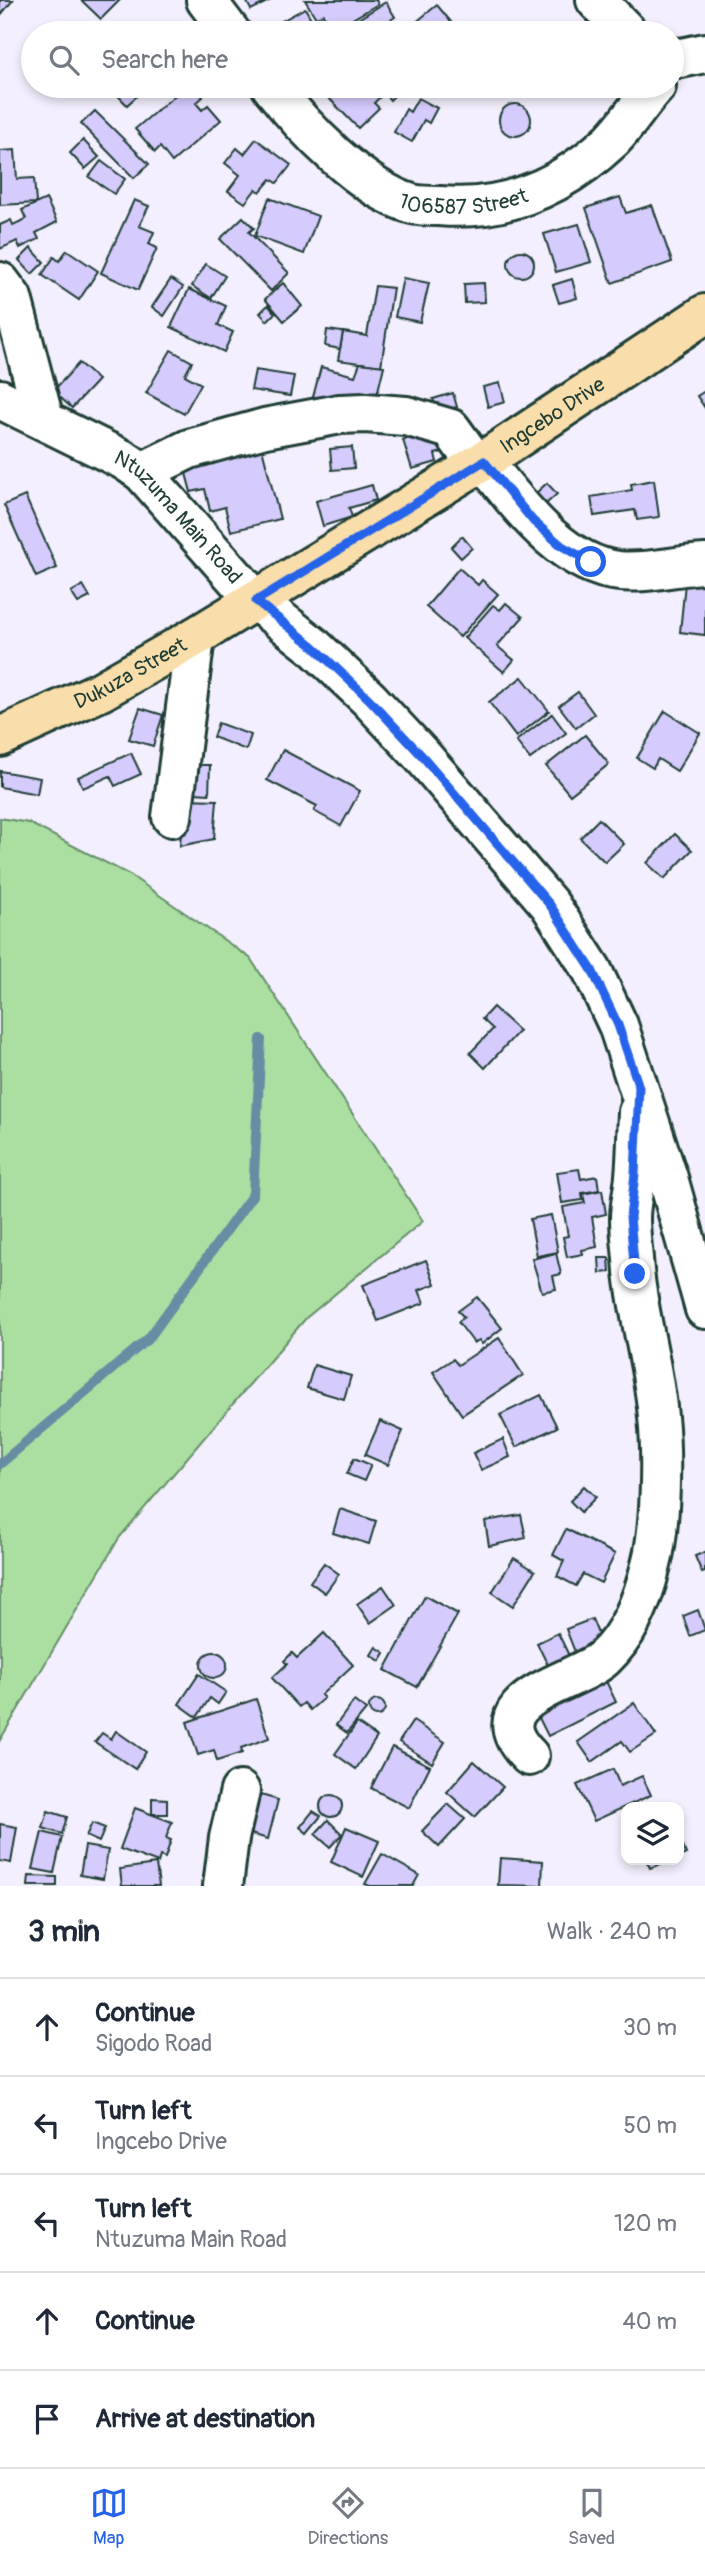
<!DOCTYPE html>
<meta charset="utf-8">
<style>
body{margin:0;font-family:Pangolin,sans-serif;background:#f6f6f7;color:#1f2937}
.controls{position:absolute;right:21px;bottom:21px;display:grid;overflow:hidden;border-radius:14px;box-shadow:0 4px 10px #0003}
.controls button{width:63px;height:63px;display:grid;place-items:center;padding:0;border:0;border-bottom:2px solid #e0e1e3;background:#fff;color:#1f2937;font:35px sans-serif}
.stop{position:absolute;width:21px;height:21px;margin:-16px;border:5px solid #2563eb;border-radius:50%;background:#fff}
.stop.end{background:#2563eb;border-color:#fff;box-shadow:0 2px 7px #0008}
.list{margin:0;padding:0;list-style:none}
h2{display:flex;justify-content:space-between;align-items:center;height:91px;margin:0;padding:0 28px;font-size:30px}
h2 small{font-size:23px;font-weight:400;color:#747a83}
.list li{display:grid;grid-template-columns:46px 1fr auto;gap:21px;align-items:center;box-sizing:border-box;height:98px;padding:0 28px;border-top:2px solid #e0e1e3}
.list b{display:block;font-size:26px;white-space:nowrap}
.list p{margin:0;font-size:23px;white-space:nowrap;color:#747a83}
.list em{font-size:23px;font-style:normal;color:#747a83}
.icon{flex:none;width:38px;height:38px;fill:none;stroke:currentColor;stroke-width:2;stroke-linecap:round;stroke-linejoin:round}
.map{position:relative;flex:none;width:705px;height:1886px;overflow:hidden}
.search{position:absolute;background:#fff;box-shadow:0 4px 10px #0003;left:21px;right:21px;top:21px;height:77px;display:flex;align-items:center;gap:18px;box-sizing:border-box;padding:0 24px;border-radius:38px;color:#747a83;font-size:26px}
.sheet{height:581px;background:#fff}
nav{display:flex;justify-content:space-around;align-items:center;box-sizing:border-box;height:98px;border-top:2px solid #e0e1e3;background:#fff;font-size:19px;color:#747a83}
nav a{display:grid;justify-items:center;gap:4px}
nav .on{color:#2563eb}
.map>svg:first-child{display:block}
.green{fill:#abdfa1;stroke:#658e6a;stroke-width:2}
.lines{fill:none;stroke-linecap:round;stroke-linejoin:round}
.stream{stroke:#668da4;stroke-width:10}
.building{fill:#d6cbfd;stroke:#1f3d34;stroke-width:2}
.minor-casing{stroke:#1f3d34;stroke-width:44}
.major-casing{stroke:#1f3d34;stroke-width:44}
.minor{stroke:#fff;stroke-width:38}
.major{stroke:#f9deab;stroke-width:38}
.route{stroke:#2563eb;stroke-width:9}
.labels{text-anchor:middle;stroke-width:5;stroke-linejoin:round;paint-order:stroke}
.street-label{font-size:21px;fill:#1f3d34;stroke:#fff}
</style>
<div class="map">
<svg width="705" height="1886" viewBox="0 0 705 1886">
<rect width="100%" height="100%" fill="#f3effe"/>
<filter id="ink" filterUnits="userSpaceOnUse"><feTurbulence type="fractalNoise" baseFrequency=".0143" numOctaves="2"/><feDisplacementMap in="SourceGraphic" scale="14" xChannelSelector="R" yChannelSelector="G"/><feConvolveMatrix kernelMatrix="1 2 1 2 8 2 1 2 1" color-interpolation-filters="sRGB"/></filter>
<g filter="url(#ink)">
<path class="green" d="M 0,818 L 29,823 L 130,875 L 250,958 L 423,1221 L 306,1318 L 119,1538 L 0,1740 Z"/>
<g class="lines">
<path class="stream" d="M 0,1464 L 149,1338 L 253,1194 L 261,1039"/>
</g>
<g class="building">
<path d="M 0,0 L 13,0 L 0,16 Z"/>
<path d="M 81,0 L 120,0 L 101,19 Z"/>
<path d="M 246,0 L 271,0 L 251,10 Z"/>
<path d="M 305,0 L 376,0 L 378,4 L 342,25 L 339,19 L 329,25 L 323,14 L 316,18 Z"/>
<path d="M 386,2 L 395,17 L 369,33 L 363,33 L 355,21 Z"/>
<path d="M 437,5 L 460,33 L 424,33 L 415,23 Z"/>
<path d="M 305,8 L 319,33 L 277,33 L 273,26 Z"/>
<path d="M 398,25 L 405,33 L 389,33 Z"/>
<path d="M 120,26 L 127,33 L 112,33 Z"/>
<path d="M 109,86 L 148,86 L 127,105 Z"/>
<path d="M 186,86 L 193,86 L 203,97 L 196,103 L 202,110 L 208,105 L 221,120 L 172,162 L 160,147 L 155,152 L 135,129 Z"/>
<path d="M 324,86 L 404,86 L 390,100 L 384,93 L 374,103 L 379,108 L 358,128 L 320,89 Z"/>
<path d="M 502,86 L 520,86 L 514,94 Z"/>
<path d="M 418,98 L 437,108 L 429,123 L 424,120 L 412,142 L 394,132 L 406,109 L 410,112 Z"/>
<circle cx="515" cy="120" r="16"/>
<path d="M 95,111 L 149,164 L 134,178 L 81,124 Z"/>
<path d="M 256,139 L 291,165 L 277,183 L 271,179 L 260,192 L 256,189 L 245,203 L 228,191 L 240,175 L 225,163 L 237,148 L 244,154 Z"/>
<path d="M 83,140 L 99,157 L 85,169 L 70,153 Z"/>
<path d="M 15,150 L 17,179 L 34,178 L 36,203 L 0,205 L 0,151 Z"/>
<path d="M 101,161 L 125,179 L 114,194 L 89,177 Z"/>
<path d="M 620,197 L 626,213 L 652,205 L 672,262 L 612,283 L 586,208 Z"/>
<path d="M 269,198 L 318,216 L 304,254 L 255,236 Z"/>
<path d="M 46,199 L 57,222 L 36,233 L 39,239 L 20,248 L 17,241 L 0,249 L 0,225 L 11,220 L 13,225 L 26,219 L 22,210 Z"/>
<path d="M 134,200 L 149,206 L 139,226 L 154,232 L 149,244 L 157,248 L 138,290 L 101,273 Z"/>
<path d="M 243,217 L 254,228 L 249,232 L 289,273 L 271,291 L 220,239 Z"/>
<path d="M 579,224 L 591,262 L 556,272 L 544,234 Z"/>
<path d="M 31,248 L 44,262 L 32,274 L 19,260 Z"/>
<path d="M 67,250 L 98,271 L 79,300 L 42,275 L 54,257 L 59,261 Z"/>
<circle cx="521" cy="264" r="13"/>
<path d="M 206,264 L 225,276 L 211,298 L 192,286 Z"/>
<path d="M 403,278 L 429,283 L 420,322 L 395,317 Z"/>
<path d="M 171,279 L 183,287 L 164,316 L 152,307 Z"/>
<path d="M 572,279 L 577,298 L 559,303 L 553,285 Z"/>
<path d="M 283,283 L 302,306 L 284,321 L 265,299 Z"/>
<path d="M 484,283 L 485,302 L 465,303 L 464,284 Z"/>
<path d="M 375,286 L 393,288 L 381,366 L 338,360 L 343,332 L 367,336 Z"/>
<path d="M 189,289 L 226,306 L 218,325 L 233,332 L 224,352 L 171,327 Z"/>
<path d="M 268,305 L 275,313 L 267,321 L 260,313 Z"/>
<path d="M 327,330 L 343,332 L 340,349 L 325,346 Z"/>
<path d="M 171,350 L 192,362 L 185,375 L 201,384 L 184,414 L 146,393 Z"/>
<path d="M 79,363 L 98,380 L 72,408 L 53,391 Z"/>
<path d="M 360,363 L 384,366 L 374,407 L 348,407 L 313,397 L 321,367 L 355,376 Z"/>
<path d="M 255,370 L 294,376 L 290,396 L 251,390 Z"/>
<path d="M 500,383 L 505,402 L 488,407 L 483,387 Z"/>
<path d="M 705,391 L 705,408 L 697,396 Z"/>
<path d="M 453,393 L 457,407 L 437,412 L 433,399 Z"/>
<path d="M 440,430 L 446,451 L 435,454 L 437,462 L 412,469 L 403,440 Z"/>
<path d="M 261,444 L 280,519 L 231,531 L 225,507 L 210,511 L 205,489 L 191,492 L 183,462 Z"/>
<path d="M 352,447 L 354,468 L 332,470 L 330,449 Z"/>
<path d="M 654,480 L 659,517 L 637,520 L 635,510 L 594,516 L 591,497 L 632,490 L 631,484 Z"/>
<path d="M 547,483 L 557,494 L 535,514 L 525,503 Z"/>
<path d="M 372,485 L 376,500 L 349,508 L 352,517 L 323,526 L 316,501 Z"/>
<path d="M 25,496 L 57,568 L 36,577 L 4,505 Z"/>
<path d="M 462,536 L 472,548 L 461,558 L 451,547 Z"/>
<path d="M 459,568 L 478,585 L 482,580 L 498,594 L 460,637 L 426,607 Z"/>
<path d="M 685,583 L 705,585 L 705,635 L 680,632 Z"/>
<path d="M 83,585 L 90,597 L 78,603 L 71,592 Z"/>
<path d="M 506,603 L 523,617 L 497,646 L 514,660 L 504,672 L 464,638 L 493,605 L 500,610 Z"/>
<path d="M 522,677 L 549,711 L 516,737 L 489,702 Z"/>
<path d="M 578,692 L 594,714 L 576,728 L 559,706 Z"/>
<path d="M 140,708 L 163,715 L 153,746 L 129,739 Z"/>
<path d="M 665,711 L 700,733 L 677,771 L 658,759 L 653,768 L 637,758 Z"/>
<path d="M 552,714 L 566,733 L 530,759 L 516,741 Z"/>
<path d="M 218,723 L 251,735 L 246,750 L 213,737 Z"/>
<path d="M 585,735 L 609,764 L 570,795 L 546,766 Z"/>
<path d="M 283,750 L 360,791 L 341,826 L 314,811 L 317,806 L 267,780 Z"/>
<path d="M 131,753 L 141,774 L 115,786 L 110,776 L 83,788 L 78,777 Z"/>
<path d="M 195,765 L 210,765 L 209,794 L 194,793 Z"/>
<path d="M 0,771 L 40,778 L 37,794 L 0,787 Z"/>
<path d="M 183,799 L 217,800 L 214,839 L 180,846 Z"/>
<path d="M 599,819 L 624,844 L 605,862 L 580,838 Z"/>
<path d="M 675,834 L 692,850 L 664,879 L 647,863 Z"/>
<path d="M 493,1007 L 519,1031 L 485,1068 L 470,1053 L 493,1029 L 482,1019 Z"/>
<path d="M 579,1169 L 581,1179 L 597,1176 L 599,1190 L 582,1193 L 583,1200 L 562,1203 L 557,1172 Z"/>
<path d="M 602,1190 L 606,1214 L 592,1217 L 597,1247 L 582,1250 L 583,1254 L 567,1257 L 563,1237 L 568,1236 L 563,1207 L 585,1203 L 583,1194 Z"/>
<path d="M 551,1215 L 558,1252 L 537,1256 L 530,1219 Z"/>
<path d="M 556,1253 L 561,1274 L 553,1276 L 556,1289 L 542,1292 L 532,1259 Z"/>
<path d="M 599,1258 L 609,1258 L 610,1272 L 600,1273 Z"/>
<path d="M 426,1260 L 435,1284 L 419,1290 L 424,1303 L 378,1321 L 363,1285 Z"/>
<path d="M 477,1297 L 502,1328 L 482,1344 L 479,1340 L 474,1343 L 458,1322 L 464,1317 L 458,1311 Z"/>
<path d="M 499,1338 L 523,1375 L 462,1415 L 433,1372 L 453,1359 L 458,1365 Z"/>
<path d="M 314,1365 L 351,1376 L 344,1399 L 307,1388 Z"/>
<path d="M 541,1395 L 557,1427 L 516,1447 L 500,1415 Z"/>
<path d="M 380,1421 L 403,1431 L 388,1465 L 365,1455 Z"/>
<path d="M 503,1439 L 510,1457 L 481,1470 L 473,1453 Z"/>
<path d="M 354,1458 L 371,1465 L 364,1481 L 347,1474 Z"/>
<path d="M 584,1486 L 596,1497 L 581,1512 L 570,1501 Z"/>
<path d="M 340,1509 L 376,1521 L 369,1544 L 333,1533 Z"/>
<path d="M 521,1515 L 526,1538 L 489,1546 L 485,1521 Z"/>
<path d="M 566,1529 L 615,1554 L 601,1583 L 583,1574 L 576,1586 L 557,1576 L 564,1561 L 553,1555 Z"/>
<path d="M 705,1552 L 705,1572 L 702,1573 L 695,1556 Z"/>
<path d="M 514,1558 L 535,1571 L 513,1606 L 492,1592 Z"/>
<path d="M 324,1563 L 339,1574 L 325,1593 L 310,1582 Z"/>
<path d="M 383,1586 L 396,1605 L 370,1623 L 357,1604 Z"/>
<path d="M 425,1596 L 458,1614 L 417,1687 L 385,1670 Z"/>
<path d="M 698,1610 L 705,1630 L 690,1636 L 683,1616 Z"/>
<path d="M 592,1619 L 601,1641 L 575,1652 L 566,1629 Z"/>
<path d="M 324,1633 L 353,1665 L 321,1695 L 324,1698 L 310,1710 L 304,1703 L 299,1707 L 272,1678 L 287,1664 L 284,1661 L 292,1653 L 297,1658 Z"/>
<path d="M 558,1633 L 575,1668 L 554,1678 L 537,1643 Z"/>
<path d="M 376,1647 L 385,1653 L 380,1661 L 371,1655 Z"/>
<circle cx="214" cy="1665" r="13"/>
<path d="M 199,1674 L 226,1692 L 218,1704 L 210,1698 L 197,1717 L 179,1704 Z"/>
<path d="M 605,1679 L 616,1702 L 548,1736 L 537,1714 Z"/>
<path d="M 256,1699 L 269,1738 L 241,1748 L 242,1753 L 217,1761 L 214,1750 L 198,1755 L 187,1722 Z"/>
<circle cx="377" cy="1708" r="8"/>
<path d="M 354,1701 L 366,1710 L 347,1733 L 336,1725 Z"/>
<path d="M 634,1703 L 656,1735 L 630,1752 L 622,1741 L 592,1762 L 578,1742 Z"/>
<path d="M 413,1721 L 445,1742 L 432,1763 L 399,1742 Z"/>
<path d="M 357,1723 L 377,1737 L 356,1769 L 335,1754 Z"/>
<path d="M 116,1731 L 146,1752 L 135,1769 L 95,1742 L 102,1733 L 111,1739 Z"/>
<path d="M 392,1747 L 430,1766 L 409,1808 L 371,1788 Z"/>
<path d="M 474,1761 L 503,1787 L 475,1817 L 447,1792 Z"/>
<path d="M 613,1769 L 620,1786 L 642,1776 L 651,1795 L 594,1821 L 577,1785 Z"/>
<path d="M 254,1793 L 278,1800 L 268,1839 L 244,1832 Z"/>
<circle cx="331" cy="1806" r="11"/>
<path d="M 152,1798 L 167,1799 L 167,1814 L 152,1814 Z"/>
<path d="M 448,1804 L 465,1819 L 439,1847 L 422,1831 Z"/>
<path d="M 135,1808 L 172,1822 L 166,1838 L 171,1840 L 165,1858 L 160,1856 L 158,1863 L 120,1849 Z"/>
<path d="M 48,1811 L 67,1817 L 62,1834 L 43,1828 Z"/>
<path d="M 313,1811 L 321,1816 L 307,1833 L 300,1827 Z"/>
<path d="M 328,1820 L 342,1834 L 330,1847 L 315,1834 Z"/>
<path d="M 92,1823 L 105,1828 L 99,1842 L 86,1836 Z"/>
<path d="M 0,1824 L 17,1827 L 11,1863 L 0,1861 Z"/>
<path d="M 346,1827 L 379,1841 L 363,1877 L 331,1862 Z"/>
<path d="M 42,1832 L 62,1837 L 54,1873 L 33,1869 Z"/>
<path d="M 679,1836 L 686,1854 L 679,1857 Z"/>
<path d="M 85,1846 L 108,1850 L 103,1879 L 80,1875 Z"/>
<path d="M 382,1854 L 419,1875 L 413,1886 L 370,1886 L 365,1884 Z"/>
<path d="M 500,1858 L 543,1861 L 542,1886 L 498,1885 Z"/>
<path d="M 646,1860 L 671,1860 L 650,1868 Z"/>
<path d="M 156,1864 L 159,1886 L 122,1886 L 120,1869 Z"/>
<path d="M 29,1876 L 57,1877 L 57,1886 L 28,1886 Z"/>
</g>
<g class="lines">
<g class="minor-casing">
<g id="minor">
<path d="M 206,0 L 231,33"/>
<path d="M 596,0 L 628,33"/>
<path d="M 672,57 L 681,58 L 705,53"/>
<path id="s1" d="M 271,86 C 303,127 361,189 412,204 C 420,206 431,206 439,206 C 507,212 563,186 612,140 C 628,124 640,103 656,86"/>
<path d="M 0,282 L 12,298 L 44,420"/>
<path id="s2" d="M 0,399 L 124,460 L 142,472 L 256,601 L 313,646 L 369,699 L 424,758 L 550,905 L 592,970 L 618,1025 L 668,1178 L 705,1309"/>
<path d="M 483,461 C 518,503 560,564 619,571 C 647,574 677,565 705,564"/>
<path d="M 142,472 L 189,449 L 265,428 L 340,414 L 365,413 L 406,416 L 451,429 L 477,465"/>
<path d="M 172,817 L 195,637"/>
<path d="M 529,1756 C 472,1699 577,1683 604,1658 C 630,1634 643,1599 651,1565 C 661,1528 662,1456 658,1417 C 654,1368 639,1320 634,1271 C 633,1254 630,1235 630,1218 C 630,1204 634,1190 635,1176 C 637,1155 637,1134 638,1112"/>
<path d="M 223,1886 L 229,1838 L 240,1791"/>
</g>
</g>
<g class="major-casing">
<g id="major">
<path id="s3" d="M 0,737 L 101,691 L 195,637 L 483,461 L 705,314"/>
</g>
</g>
<use href="#minor" class="minor"/>
<use href="#major" class="major"/>
</g>
</g>
<g class="lines" filter="url(#ink)">
<path class="route" d="M 591,562 L 562,546 L 533,521 L 484,461 L 256,601 L 313,646 L 369,699 L 424,758 L 550,905 L 592,970 L 618,1025 L 639,1087 L 635,1174 L 630,1217 L 635,1274"/>
</g>
<g class="labels">
<g class="street-label">
<text dy="7" stroke="none"><textPath href="#s1" startOffset="238">106587 Street</textPath></text>
<text dy="7" stroke="none"><textPath href="#s3" startOffset="640">Ingcebo Drive</textPath></text>
<text dy="7" stroke="none"><textPath href="#s2" startOffset="217">Ntuzuma Main Road</textPath></text>
<text dy="7" stroke="none"><textPath href="#s3" startOffset="145">Dukuza Street</textPath></text>
</g>
</g>
</svg>
<div class="controls">
<button><svg class="icon" aria-label="layers" viewBox="0 0 24 24"><path d="M12 4l9 5-9 5-9-5zM3 14l9 5 9-5"/></svg></button>
</div>
<div class="stop" style="left:591px;top:562px"></div>
<div class="stop end" style="left:635px;top:1274px"></div>
<div class="search"><svg class="icon" aria-label="search" viewBox="0 0 24 24"><circle cx="10" cy="10" r="6"/><path d="M15 15l6 6"/></svg>Search here</div>
</div>
<section class="sheet">
<h2>3 min<small>Walk · 240 m</small></h2>
<ul class="list">
<li><svg class="icon" aria-label="ahead" viewBox="0 0 24 24"><path d="M12 20V5M6 11l6-6 6 6"/></svg><div><b>Continue</b><p>Sigodo Road</p></div><em>30 m</em></li>
<li><svg class="icon" aria-label="left" viewBox="0 0 24 24"><path d="M17 20v-9H6M10 6l-5 5 5 5"/></svg><div><b>Turn left</b><p>Ingcebo Drive</p></div><em>50 m</em></li>
<li><svg class="icon" aria-label="left" viewBox="0 0 24 24"><path d="M17 20v-9H6M10 6l-5 5 5 5"/></svg><div><b>Turn left</b><p>Ntuzuma Main Road</p></div><em>120 m</em></li>
<li><svg class="icon" aria-label="ahead" viewBox="0 0 24 24"><path d="M12 20V5M6 11l6-6 6 6"/></svg><div><b>Continue</b></div><em>40 m</em></li>
<li><svg class="icon" aria-label="arrive" viewBox="0 0 24 24"><path d="M6 21V4h12l-3 4 3 4H6"/></svg><div><b>Arrive at destination</b></div></li>
</ul>
</section>
<nav>
<a class="on"><svg class="icon" aria-label="map" viewBox="0 0 24 24"><path d="M3 6l6-2 6 2 6-2v14l-6 2-6-2-6 2zM9 4v14M15 6v14"/></svg>Map</a>
<a><svg class="icon" aria-label="directions" viewBox="0 0 24 24"><path d="M12 3l9 9-9 9-9-9zM9 14v-3h6M13 9l2 2-2 2"/></svg>Directions</a>
<a><svg class="icon" aria-label="saved" viewBox="0 0 24 24"><path d="M7 4h10v16l-5-4-5 4z"/></svg>Saved</a>
</nav>
